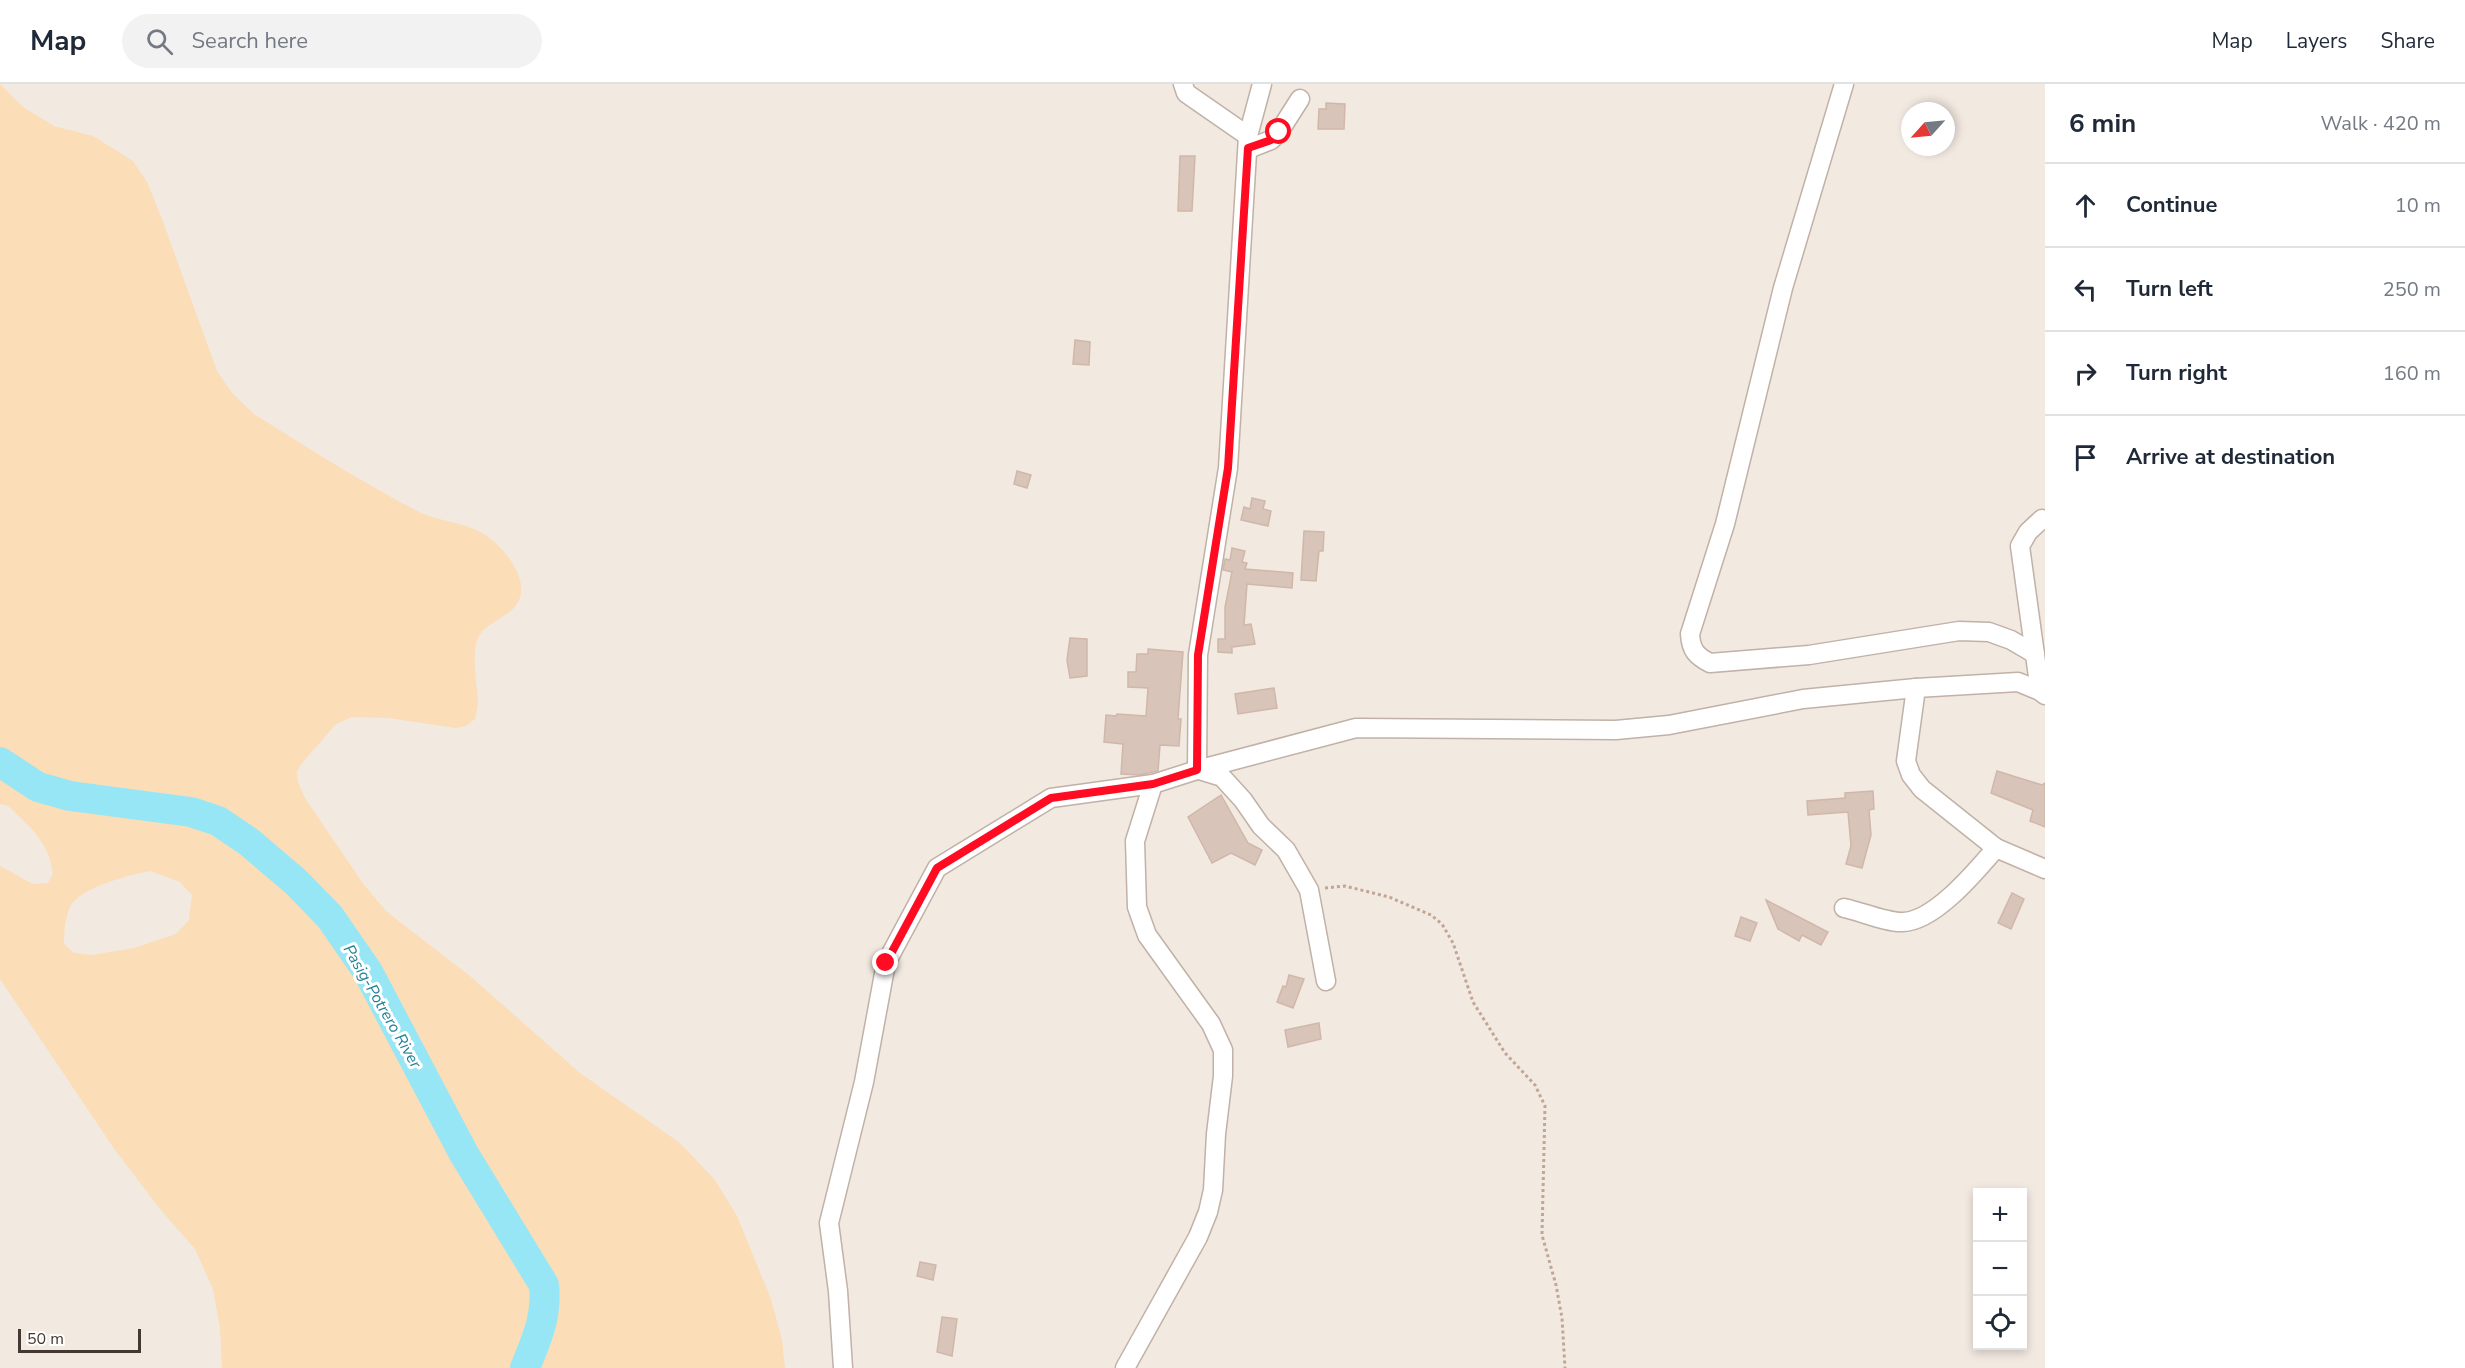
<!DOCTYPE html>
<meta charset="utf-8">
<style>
body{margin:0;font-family:"Nunito Sans",sans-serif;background:#f2f2f3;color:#1f2937}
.controls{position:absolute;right:18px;bottom:18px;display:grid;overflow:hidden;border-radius:0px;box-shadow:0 3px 9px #0003}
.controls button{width:54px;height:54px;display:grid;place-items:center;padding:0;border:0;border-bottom:2px solid #e0e1e3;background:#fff;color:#1f2937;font:30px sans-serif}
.compass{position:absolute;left:1901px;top:18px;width:54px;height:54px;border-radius:50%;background:#fff;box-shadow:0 3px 9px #0003;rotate:243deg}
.scale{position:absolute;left:18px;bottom:15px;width:123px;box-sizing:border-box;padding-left:6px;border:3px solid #443832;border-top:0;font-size:16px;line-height:21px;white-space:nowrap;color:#443832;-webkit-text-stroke:4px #fff;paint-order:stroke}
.stop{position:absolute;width:18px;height:18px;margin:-14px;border:4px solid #ff0c23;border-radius:50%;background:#fff}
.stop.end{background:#ff0c23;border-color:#fff;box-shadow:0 2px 6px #0008}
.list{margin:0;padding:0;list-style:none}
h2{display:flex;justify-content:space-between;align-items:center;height:78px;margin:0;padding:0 24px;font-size:26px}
h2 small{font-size:20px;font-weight:400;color:#747a83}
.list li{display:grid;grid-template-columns:39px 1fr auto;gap:18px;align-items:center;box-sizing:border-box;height:84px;padding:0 24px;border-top:2px solid #e0e1e3}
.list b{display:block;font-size:22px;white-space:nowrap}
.list em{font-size:20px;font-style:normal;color:#747a83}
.icon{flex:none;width:33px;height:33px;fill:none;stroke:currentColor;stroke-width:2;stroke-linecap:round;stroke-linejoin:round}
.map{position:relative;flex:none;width:2045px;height:1284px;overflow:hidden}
header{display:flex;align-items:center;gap:36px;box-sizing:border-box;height:84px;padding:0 30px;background:#fff;border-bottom:2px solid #e0e1e3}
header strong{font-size:28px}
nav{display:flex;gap:33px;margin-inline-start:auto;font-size:21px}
.search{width:420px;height:54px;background:#f2f2f3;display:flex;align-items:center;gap:15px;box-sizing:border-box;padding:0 21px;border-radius:33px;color:#747a83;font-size:22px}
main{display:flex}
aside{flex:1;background:#fff}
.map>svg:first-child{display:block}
.sand{fill:#fbddb8;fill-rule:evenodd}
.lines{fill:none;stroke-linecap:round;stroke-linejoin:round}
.river{stroke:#97e6f5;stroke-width:30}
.building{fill:#d8c4b9;stroke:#d0b7a9;stroke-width:1.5}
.minor-casing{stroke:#c1b1a6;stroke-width:21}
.path{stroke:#c1a694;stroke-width:3;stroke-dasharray:3 3;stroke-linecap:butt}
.minor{stroke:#fff;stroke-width:18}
.route{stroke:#ff0c23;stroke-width:8}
.labels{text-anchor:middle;stroke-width:6;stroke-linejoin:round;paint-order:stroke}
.water-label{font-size:16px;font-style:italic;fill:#208196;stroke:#fff}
</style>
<header>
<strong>Map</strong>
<div class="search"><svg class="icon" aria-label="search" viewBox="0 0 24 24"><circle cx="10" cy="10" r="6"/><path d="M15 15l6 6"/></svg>Search here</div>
<nav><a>Map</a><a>Layers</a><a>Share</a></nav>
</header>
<main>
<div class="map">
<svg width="2045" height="1284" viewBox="0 0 2045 1284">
<rect width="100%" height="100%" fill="#f2e9e1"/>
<path class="sand" d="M 0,0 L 23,23 L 54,42 L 93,52 L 133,77 L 147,98 L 162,135 L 217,287 L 232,309 L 254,330 C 308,364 363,399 419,428 C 438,437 462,438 480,448 C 499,458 524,486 521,509 C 517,534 488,534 478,554 C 471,569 477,601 478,618 C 478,623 476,630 475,635 L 466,642 L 456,644 L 388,634 L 352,633 L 336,640 L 302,679 L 297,687 L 298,698 L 305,714 L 364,801 L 387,828 L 470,892 L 580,989 L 680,1059 L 715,1096 L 737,1132 L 771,1215 L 782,1256 L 785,1284 L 222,1284 L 220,1244 L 213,1205 L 195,1165 L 160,1125 L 115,1066 L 0,895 L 0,782 L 33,800 L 48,799 L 53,790 C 49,758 31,744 8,722 L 0,720 ZM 150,787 L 180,798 L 192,811 L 189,836 L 176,850 L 134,864 L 92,871 L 74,869 L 64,860 C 64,848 65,835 70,823 C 80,803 130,791 150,787 Z"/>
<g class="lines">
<path class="river" d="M 0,678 L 38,703 L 70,712 L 191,728 L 218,737 L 249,758 L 296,798 L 330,833 L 368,888 L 464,1070 L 544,1201 C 547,1234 537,1254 525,1284"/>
</g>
<g class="building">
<path d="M 1326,19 L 1345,20 L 1344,45 L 1318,45 L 1319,25 L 1326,25 Z"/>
<path d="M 1180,72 L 1195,72 L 1192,127 L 1178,127 Z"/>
<path d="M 1075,256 L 1090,258 L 1089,281 L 1073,280 Z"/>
<path d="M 1017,387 L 1031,391 L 1027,404 L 1014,400 Z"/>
<path d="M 1252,414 L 1265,417 L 1263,425 L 1271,427 L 1268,442 L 1241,436 L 1244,423 L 1250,425 Z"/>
<path d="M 1304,447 L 1324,448 L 1323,467 L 1319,467 L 1316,497 L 1301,496 Z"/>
<path d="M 1232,464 L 1245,467 L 1242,478 L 1247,479 L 1245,485 L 1293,489 L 1292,504 L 1247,500 L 1244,541 L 1251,540 L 1255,560 L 1232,563 L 1232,569 L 1218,568 L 1218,555 L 1225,555 L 1225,523 L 1232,488 L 1223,486 L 1225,475 L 1230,476 Z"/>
<path d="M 1070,554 L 1087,555 L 1087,592 L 1070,594 L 1067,576 Z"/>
<path d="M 1148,565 L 1183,568 L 1178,635 L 1181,635 L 1179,662 L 1160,661 L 1158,687 L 1139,691 L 1121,690 L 1123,660 L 1104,658 L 1106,631 L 1116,632 L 1117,630 L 1146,632 L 1148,604 L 1128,603 L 1128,588 L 1136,588 L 1137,570 L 1148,570 Z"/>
<path d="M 1274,604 L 1277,624 L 1238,630 L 1235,610 Z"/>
<path d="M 1997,687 L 2042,701 L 2045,699 L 2045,743 L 2030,737 L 2033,726 L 1991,709 Z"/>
<path d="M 1873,707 L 1874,725 L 1869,726 L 1871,751 L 1862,784 L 1846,780 L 1851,762 L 1848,728 L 1808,731 L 1807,717 L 1845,714 L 1845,709 Z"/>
<path d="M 1221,711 L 1248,759 L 1262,766 L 1255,781 L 1231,769 L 1212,779 L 1188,733 Z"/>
<path d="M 2012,809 L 2024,815 L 2011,845 L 1998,839 Z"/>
<path d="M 1766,816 L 1828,848 L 1821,861 L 1802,851 L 1799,857 L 1778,845 Z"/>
<path d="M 1741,833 L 1757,839 L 1750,857 L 1735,852 Z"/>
<path d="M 1289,891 L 1304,895 L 1293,924 L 1277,918 L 1283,902 L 1286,903 Z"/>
<path d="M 1319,939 L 1321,955 L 1288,963 L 1285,946 Z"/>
<path d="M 920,1178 L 936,1181 L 933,1196 L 917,1192 Z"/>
<path d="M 942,1233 L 957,1235 L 952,1272 L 937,1268 Z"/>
</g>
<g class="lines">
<g class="minor-casing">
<g id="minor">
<path d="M 1183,0 L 1186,9 L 1248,52"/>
<path d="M 1844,0 L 1783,204 L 1725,440 L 1690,550 C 1691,566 1696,572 1710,579 L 1809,571 L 1959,547 L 1989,548 L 2011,556 L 2035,570"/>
<path d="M 1248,65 L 1271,56 L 1279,48 L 1300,15"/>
<path d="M 1916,604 L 1906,677 L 1911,691 L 1922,705 L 1996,764 L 2045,785"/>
<path d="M 2040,607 L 2020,462 L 2028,448 L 2042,435"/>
<path d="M 1197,686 L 1198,571 L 1228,384 L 1248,52 L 1262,0"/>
<path d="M 1199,686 L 1222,693 L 1243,716 L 1261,742 L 1286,766 L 1309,806 L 1326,897"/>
<path d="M 1844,824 C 1860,827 1887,839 1903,838 C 1935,837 1976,787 1996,764"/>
<path d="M 843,1284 L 838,1207 L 829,1139 L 864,998 L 886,879 L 937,784 L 1051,714 L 1153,700 L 1197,686 L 1356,644 L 1616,646 L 1669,641 L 1803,615 L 1916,604 L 2018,598 L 2040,607 L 2045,611"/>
<path d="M 1125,1284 L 1198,1153 L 1208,1128 L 1213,1106 L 1216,1050 L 1223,992 L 1223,966 L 1211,940 L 1147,851 L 1137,823 L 1135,757 L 1153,700"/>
</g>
</g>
<path class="path" d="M 1325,804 L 1345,802 L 1389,813 L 1431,831 L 1442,840 L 1453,859 L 1473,918 L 1505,969 L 1535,1001 L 1545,1022 L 1542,1151 L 1556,1201 L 1562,1234 L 1565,1284"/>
<use href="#minor" class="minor"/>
</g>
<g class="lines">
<path class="route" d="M 886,879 L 937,784 L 1051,714 L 1153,700 L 1197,686 L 1198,571 L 1228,384 L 1248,64 L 1271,56 L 1279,48"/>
</g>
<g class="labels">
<g class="water-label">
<text transform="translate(383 922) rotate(60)" y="6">Pasig-Potrero River</text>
</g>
</g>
</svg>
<div class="controls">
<button>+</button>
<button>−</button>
<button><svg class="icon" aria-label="locate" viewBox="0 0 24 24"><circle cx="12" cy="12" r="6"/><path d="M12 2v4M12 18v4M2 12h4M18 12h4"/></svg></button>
</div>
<svg class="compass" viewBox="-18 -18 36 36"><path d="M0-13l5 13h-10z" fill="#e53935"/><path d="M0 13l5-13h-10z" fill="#747a83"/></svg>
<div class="scale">50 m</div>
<div class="stop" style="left:1279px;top:48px"></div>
<div class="stop end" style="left:886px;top:879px"></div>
</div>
<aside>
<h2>6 min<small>Walk · 420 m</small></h2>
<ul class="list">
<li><svg class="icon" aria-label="ahead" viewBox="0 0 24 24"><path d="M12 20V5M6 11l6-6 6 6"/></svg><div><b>Continue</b></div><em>10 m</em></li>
<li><svg class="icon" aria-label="left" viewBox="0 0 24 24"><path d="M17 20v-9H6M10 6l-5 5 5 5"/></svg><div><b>Turn left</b></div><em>250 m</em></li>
<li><svg class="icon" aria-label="right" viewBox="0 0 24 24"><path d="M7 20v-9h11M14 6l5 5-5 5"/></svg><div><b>Turn right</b></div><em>160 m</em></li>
<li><svg class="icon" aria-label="arrive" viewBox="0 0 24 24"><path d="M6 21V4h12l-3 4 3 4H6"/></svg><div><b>Arrive at destination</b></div></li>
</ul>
</aside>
</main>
